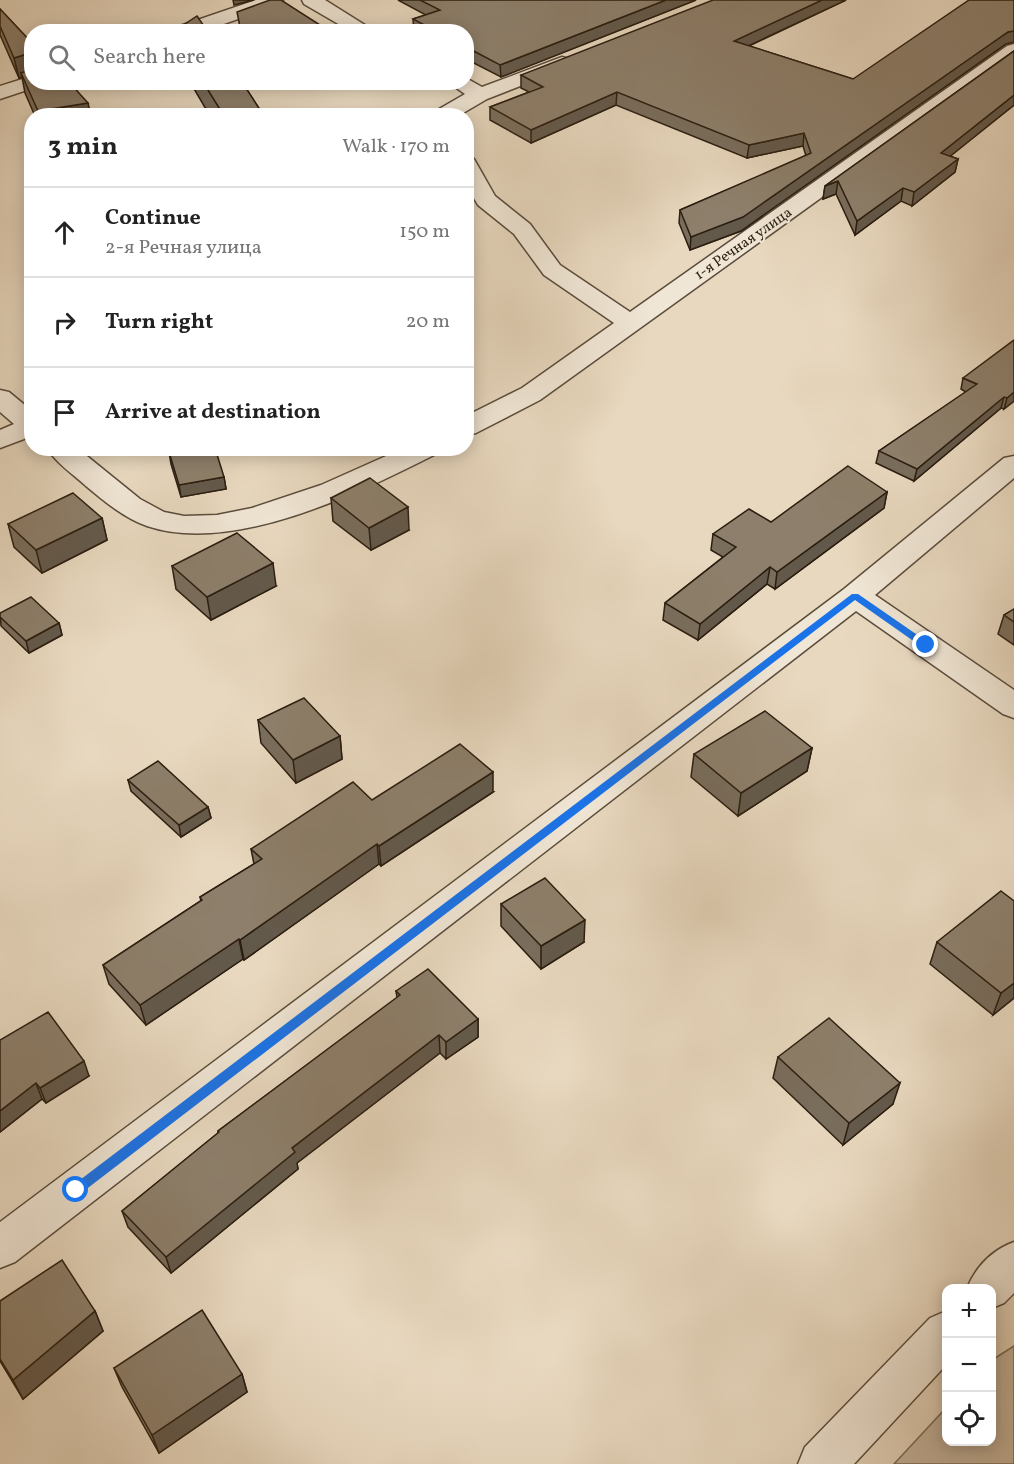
<!DOCTYPE html>
<meta charset="utf-8">
<style>
body{margin:0;font-family:Vollkorn,serif;background:#f6f6f6;color:#222}
.controls{position:absolute;right:18px;bottom:18px;display:grid;overflow:hidden;border-radius:12px;box-shadow:0 3px 15px #0003}
.controls button{width:54px;height:54px;display:grid;place-items:center;padding:0;border:0;border-bottom:2px solid #e0e0e0;background:#fff;color:#222;font:30px sans-serif}
.stop{position:absolute;width:18px;height:18px;margin:-14px;border:4px solid #1a73e8;border-radius:50%;background:#fff}
.stop.end{background:#1a73e8;border-color:#fff;box-shadow:0 2px 6px #0008}
.list{margin:0;padding:0;list-style:none}
h2{display:flex;justify-content:space-between;align-items:center;height:78px;margin:0;padding:0 24px;font-size:26px}
h2 small{font-size:20px;font-weight:400;color:#767676}
.list li{display:grid;grid-template-columns:39px 1fr auto;gap:18px;align-items:center;box-sizing:border-box;height:90px;padding:0 24px;border-top:2px solid #e0e0e0}
.list b{display:block;font-size:22px;white-space:nowrap}
.list p{margin:0;font-size:20px;white-space:nowrap;color:#767676}
.list em{font-size:20px;font-style:normal;color:#767676}
.icon{flex:none;width:33px;height:33px;fill:none;stroke:currentColor;stroke-width:2;stroke-linecap:round;stroke-linejoin:round}
.map{position:relative;flex:none;width:1014px;height:1464px;overflow:hidden}
.search{position:absolute;background:#fff;box-shadow:0 3px 15px #0003;left:24px;top:24px;width:450px;height:66px;display:flex;align-items:center;gap:15px;box-sizing:border-box;padding:0 21px;border-radius:24px;color:#767676;font-size:22px}
.panel{position:absolute;background:#fff;box-shadow:0 3px 15px #0003;left:24px;top:108px;width:450px;height:348px;border-radius:24px}
.map>svg:first-child{display:block}
.green{fill:#c8b8a1;stroke:#7a6b58;stroke-width:1.5}
.lines{fill:none;stroke-linecap:round;stroke-linejoin:round}
.minor-casing{stroke:#5a4c3c;stroke-width:3}
.minor{fill:#f0e6d5;fill-rule:evenodd}
.wall{fill:#796d5c;stroke:#2b1e10;stroke-width:1.5}
.shaded-wall{fill:#63594b;stroke:#2b1e10;stroke-width:1.5}
.building{fill:#8d7f6b;stroke:#2b1e10;stroke-width:1.5}
.route{fill:#1a73e8}
.labels{text-anchor:middle;stroke-width:4.5;stroke-linejoin:round;paint-order:stroke}
.far-street-label{font-size:15px;fill:#2b1e10;stroke:#f0e6d5}
</style>
<div class="map">
<svg width="1014" height="1464" viewBox="0 0 1014 1464">
<rect width="100%" height="100%" fill="#e8d8bf"/>
<filter id="stains"><feTurbulence type="fractalNoise" baseFrequency=".00333" numOctaves="4"/><feColorMatrix values="0 0 0 0 .2 0 0 0 0 .09 0 0 0 0 .02 0 0 0 .5 -.17"/></filter>
<radialGradient id="worn" r=".72"><stop offset=".6" stop-color="#630" stop-opacity="0"/><stop offset="1" stop-color="#630" stop-opacity=".3"/></radialGradient>
<path class="green" d="M 1014,1346 L 1014,1464 L 894,1464 L 946,1408 L 946,1442 L 992,1442 L 992,1360 Z"/>
<g class="lines">
<g class="minor-casing">
<g id="minor">
<path d="M 256,0 L 283,0 L 281,4 L 201,32 L 172,32 L 174,28 Z"/>
<path d="M 302,0 L 325,0 L 376,32 L 352,32 L 304,4 Z"/>
<path d="M 1014,44 L 1014,59 L 540,400 L 476,433 L 466,435 L 466,416 L 522,388 L 614,323 L 544,275 L 514,234 L 478,205 L 466,185 L 466,158 L 474,159 L 495,196 L 530,224 L 560,265 L 630,312 L 1007,46 Z"/>
<path d="M 562,57 L 569,59 L 572,63 L 569,67 L 487,99 L 458,116 L 431,116 L 434,112 L 465,94 L 455,87 L 452,82 L 466,82 L 466,78 L 482,87 Z"/>
<path d="M 32,76 L 32,82 L 42,82 L 39,86 L 0,99 L 0,86 Z"/>
<path d="M 0,390 L 9,392 L 32,411 L 32,436 L 0,448 L 0,430 L 14,424 L 0,412 Z"/>
<path d="M 47,448 L 77,448 L 140,499 L 164,512 L 184,516 L 217,515 L 252,508 L 321,485 L 404,448 L 439,448 L 436,454 C 359,493 233,555 147,526 C 124,518 104,501 86,486 C 73,474 56,463 47,448 Z"/>
<path d="M 1014,456 L 1014,478 L 875,595 L 1014,690 L 1014,718 L 1003,714 L 856,611 L 15,1262 L 0,1268 L 0,1222 L 844,589 L 1004,458 Z"/>
<path d="M 1014,1242 L 1014,1293 L 1004,1303 L 992,1308 L 992,1288 L 967,1288 C 976,1267 992,1250 1014,1242 Z"/>
<path d="M 946,1311 L 946,1365 L 854,1464 L 798,1464 L 805,1447 L 930,1318 Z"/>
</g>
</g>
<use href="#minor" class="minor"/>
</g>
<g class="wall">
<path d="M 398,0 L 696,0 L 501,77 L 466,59 L 466,32 L 414,32 L 413,19 L 426,15 Z"/>
<path d="M 846,0 L 749,46 L 853,79 L 1006,44 L 741,231 L 690,250 L 679,223 L 680,210 L 806,156 L 803,146 L 747,158 L 616,105 L 531,143 L 490,120 L 490,107 L 529,92 L 521,88 L 521,75 Z"/>
<path d="M 0,9 L 32,43 L 32,82 L 91,116 L 35,116 L 25,93 L 22,77 L 19,78 L 0,35 Z"/>
<path d="M 1014,51 L 1014,105 L 950,156 L 958,159 L 955,172 L 912,206 L 901,201 L 855,235 L 836,194 L 823,199 L 825,186 Z"/>
<path d="M 190,82 L 242,82 L 264,116 L 210,116 Z"/>
<path d="M 963,378 L 1014,401 L 1004,409 L 1001,408 L 914,481 L 876,463 L 879,451 L 966,392 L 961,389 Z"/>
<path d="M 169,452 L 224,477 L 226,489 L 181,497 L 171,464 Z"/>
<path d="M 887,492 L 884,508 L 775,589 L 767,584 L 698,640 L 663,620 L 665,603 L 723,557 L 711,550 L 713,534 L 771,522 Z"/>
<path d="M 331,498 L 409,530 L 371,550 L 333,521 Z"/>
<path d="M 102,518 L 107,540 L 42,573 L 14,547 L 8,524 Z"/>
<path d="M 172,566 L 276,586 L 211,620 L 176,589 Z"/>
<path d="M 1014,609 L 1014,645 L 998,634 L 1004,615 Z"/>
<path d="M 0,613 L 59,623 L 62,635 L 29,653 L 1,626 Z"/>
<path d="M 258,720 L 340,736 L 342,759 L 296,783 L 261,743 Z"/>
<path d="M 812,748 L 807,771 L 738,816 L 691,777 L 694,754 Z"/>
<path d="M 128,780 L 208,807 L 211,818 L 181,837 L 131,791 Z"/>
<path d="M 493,792 L 381,866 L 379,864 L 244,960 L 243,959 L 146,1025 L 109,984 L 103,965 L 201,901 L 200,897 L 254,864 L 251,849 L 372,800 Z"/>
<path d="M 501,904 L 584,942 L 541,969 L 501,926 Z"/>
<path d="M 937,942 L 1014,998 L 993,1015 L 930,964 Z"/>
<path d="M 396,991 L 478,1019 L 478,1037 L 446,1059 L 440,1053 L 297,1163 L 298,1169 L 171,1273 L 128,1227 L 122,1211 L 218,1133 L 218,1131 L 397,998 Z"/>
<path d="M 0,1040 L 89,1076 L 46,1103 L 42,1099 L 0,1132 Z"/>
<path d="M 778,1057 L 893,1104 L 843,1145 L 773,1078 Z"/>
<path d="M 0,1301 L 95,1311 L 103,1331 L 23,1399 L 0,1361 Z"/>
<path d="M 114,1368 L 242,1374 L 247,1392 L 159,1453 L 122,1387 Z"/>
</g>
<g class="shaded-wall">
<path d="M 233,0 L 254,0 L 234,5 Z"/>
<path d="M 666,0 L 696,0 L 501,77 L 500,65 Z"/>
<path d="M 822,0 L 846,0 L 733,53 L 734,41 Z"/>
<path d="M 1014,31 L 1014,42 L 1006,44 L 741,231 L 690,250 L 691,237 L 1008,32 Z"/>
<path d="M 27,54 L 31,74 L 21,73 L 22,77 L 19,78 L 14,58 Z"/>
<path d="M 617,92 L 616,105 L 531,143 L 531,130 Z"/>
<path d="M 1014,95 L 1014,105 L 938,166 L 941,153 Z"/>
<path d="M 88,103 L 91,116 L 39,116 L 38,111 Z"/>
<path d="M 804,133 L 803,146 L 747,158 L 749,145 Z"/>
<path d="M 958,159 L 955,172 L 912,206 L 914,192 Z"/>
<path d="M 838,181 L 836,194 L 823,199 L 825,186 Z"/>
<path d="M 903,188 L 901,201 L 855,235 L 857,221 Z"/>
<path d="M 1014,392 L 1014,401 L 1004,409 L 1007,398 Z"/>
<path d="M 1004,397 L 1001,408 L 914,481 L 917,469 Z"/>
<path d="M 224,477 L 226,489 L 181,497 L 179,485 Z"/>
<path d="M 887,492 L 884,508 L 775,589 L 777,572 Z"/>
<path d="M 408,507 L 409,530 L 371,550 L 369,528 Z"/>
<path d="M 102,518 L 107,540 L 42,573 L 36,550 Z"/>
<path d="M 273,563 L 276,586 L 211,620 L 207,597 Z"/>
<path d="M 770,567 L 767,584 L 698,640 L 700,624 Z"/>
<path d="M 59,623 L 62,635 L 29,653 L 26,641 Z"/>
<path d="M 340,736 L 342,759 L 296,783 L 293,760 Z"/>
<path d="M 812,748 L 807,771 L 738,816 L 741,793 Z"/>
<path d="M 493,772 L 493,792 L 381,866 L 379,846 Z"/>
<path d="M 208,807 L 211,818 L 181,837 L 179,825 Z"/>
<path d="M 377,844 L 379,864 L 244,960 L 240,940 Z"/>
<path d="M 585,920 L 584,942 L 541,969 L 541,946 Z"/>
<path d="M 239,939 L 243,959 L 146,1025 L 140,1005 Z"/>
<path d="M 1014,983 L 1014,998 L 993,1015 L 1001,993 Z"/>
<path d="M 478,1019 L 478,1037 L 446,1059 L 446,1042 Z"/>
<path d="M 439,1035 L 440,1053 L 297,1163 L 298,1169 L 171,1273 L 166,1257 L 292,1148 Z"/>
<path d="M 84,1061 L 89,1076 L 46,1103 L 40,1088 Z"/>
<path d="M 36,1083 L 42,1099 L 0,1132 L 0,1111 Z"/>
<path d="M 900,1083 L 893,1104 L 843,1145 L 849,1123 Z"/>
<path d="M 95,1311 L 103,1331 L 23,1399 L 13,1380 Z"/>
<path d="M 242,1374 L 247,1392 L 159,1453 L 152,1435 Z"/>
</g>
<g class="building">
<path d="M 270,0 L 281,0 L 331,32 L 241,32 L 237,12 Z"/>
<path d="M 420,0 L 666,0 L 500,65 L 466,47 L 466,32 L 437,32 L 413,19 L 440,10 Z"/>
<path d="M 713,0 L 822,0 L 734,41 L 853,79 L 969,0 L 1014,0 L 1014,31 L 1008,32 L 743,217 L 691,237 L 680,210 L 811,153 L 804,133 L 749,145 L 617,92 L 531,130 L 490,107 L 543,87 L 521,75 Z"/>
<path d="M 0,9 L 32,43 L 32,60 L 30,60 L 27,54 L 14,58 L 0,26 Z"/>
<path d="M 197,16 L 208,32 L 173,32 Z"/>
<path d="M 1014,51 L 1014,95 L 941,153 L 958,159 L 914,192 L 903,188 L 857,221 L 838,181 L 825,186 Z"/>
<path d="M 32,69 L 32,82 L 69,82 L 88,103 L 38,111 L 21,73 Z"/>
<path d="M 203,82 L 242,82 L 264,116 L 224,116 Z"/>
<path d="M 1014,340 L 1014,392 L 1007,398 L 1004,397 L 917,469 L 879,451 L 977,384 L 963,378 Z"/>
<path d="M 188,448 L 215,448 L 224,477 L 179,485 L 169,452 Z"/>
<path d="M 848,466 L 887,492 L 777,572 L 770,567 L 700,624 L 665,603 L 736,547 L 713,534 L 749,509 L 771,522 Z"/>
<path d="M 370,478 L 408,507 L 369,528 L 331,498 Z"/>
<path d="M 73,493 L 102,518 L 36,550 L 8,524 Z"/>
<path d="M 237,533 L 273,563 L 207,597 L 172,566 Z"/>
<path d="M 31,597 L 59,623 L 26,641 L 0,617 L 0,613 Z"/>
<path d="M 1014,609 L 1014,622 L 1004,615 Z"/>
<path d="M 304,698 L 340,736 L 293,760 L 258,720 Z"/>
<path d="M 765,711 L 812,748 L 741,793 L 694,754 Z"/>
<path d="M 460,744 L 493,772 L 379,846 L 377,844 L 240,940 L 239,939 L 140,1005 L 103,965 L 202,900 L 200,897 L 262,859 L 251,849 L 353,782 L 372,800 Z"/>
<path d="M 158,761 L 208,807 L 179,825 L 128,780 Z"/>
<path d="M 545,878 L 585,920 L 541,946 L 501,904 Z"/>
<path d="M 1001,891 L 1014,901 L 1014,983 L 1001,993 L 937,942 Z"/>
<path d="M 428,969 L 478,1019 L 446,1042 L 439,1035 L 292,1148 L 295,1152 L 166,1257 L 122,1211 L 219,1132 L 218,1131 L 400,995 L 396,991 Z"/>
<path d="M 48,1012 L 84,1061 L 40,1088 L 36,1083 L 0,1111 L 0,1040 Z"/>
<path d="M 829,1018 L 900,1083 L 849,1123 L 778,1057 Z"/>
<path d="M 62,1260 L 95,1311 L 13,1380 L 0,1359 L 0,1301 Z"/>
<path d="M 202,1310 L 242,1374 L 152,1435 L 114,1368 Z"/>
</g>
<path class="route" d="M 852,594 L 858,594 L 929,643 L 929,647 L 922,647 L 855,600 L 80,1194 L 72,1194 L 70,1190 L 72,1186 Z"/>
<g class="labels">
<g class="far-street-label">
<text transform="translate(743 243) rotate(-35)" y="5">1-я Речная улица</text>
</g>
</g>
<rect width="100%" height="100%" filter="url(#stains)"/>
<rect width="100%" height="100%" fill="url(#worn)"/>
</svg>
<div class="controls">
<button>+</button>
<button>−</button>
<button><svg class="icon" aria-label="locate" viewBox="0 0 24 24"><circle cx="12" cy="12" r="6"/><path d="M12 2v4M12 18v4M2 12h4M18 12h4"/></svg></button>
</div>
<div class="stop" style="left:76px;top:1190px"></div>
<div class="stop end" style="left:926px;top:645px"></div>
<div class="search"><svg class="icon" aria-label="search" viewBox="0 0 24 24"><circle cx="10" cy="10" r="6"/><path d="M15 15l6 6"/></svg>Search here</div>
<section class="panel">
<h2>3 min<small>Walk · 170 m</small></h2>
<ul class="list">
<li><svg class="icon" aria-label="ahead" viewBox="0 0 24 24"><path d="M12 20V5M6 11l6-6 6 6"/></svg><div><b>Continue</b><p>2-я Речная улица</p></div><em>150 m</em></li>
<li><svg class="icon" aria-label="right" viewBox="0 0 24 24"><path d="M7 20v-9h11M14 6l5 5-5 5"/></svg><div><b>Turn right</b></div><em>20 m</em></li>
<li><svg class="icon" aria-label="arrive" viewBox="0 0 24 24"><path d="M6 21V4h12l-3 4 3 4H6"/></svg><div><b>Arrive at destination</b></div></li>
</ul>
</section>
</div>
